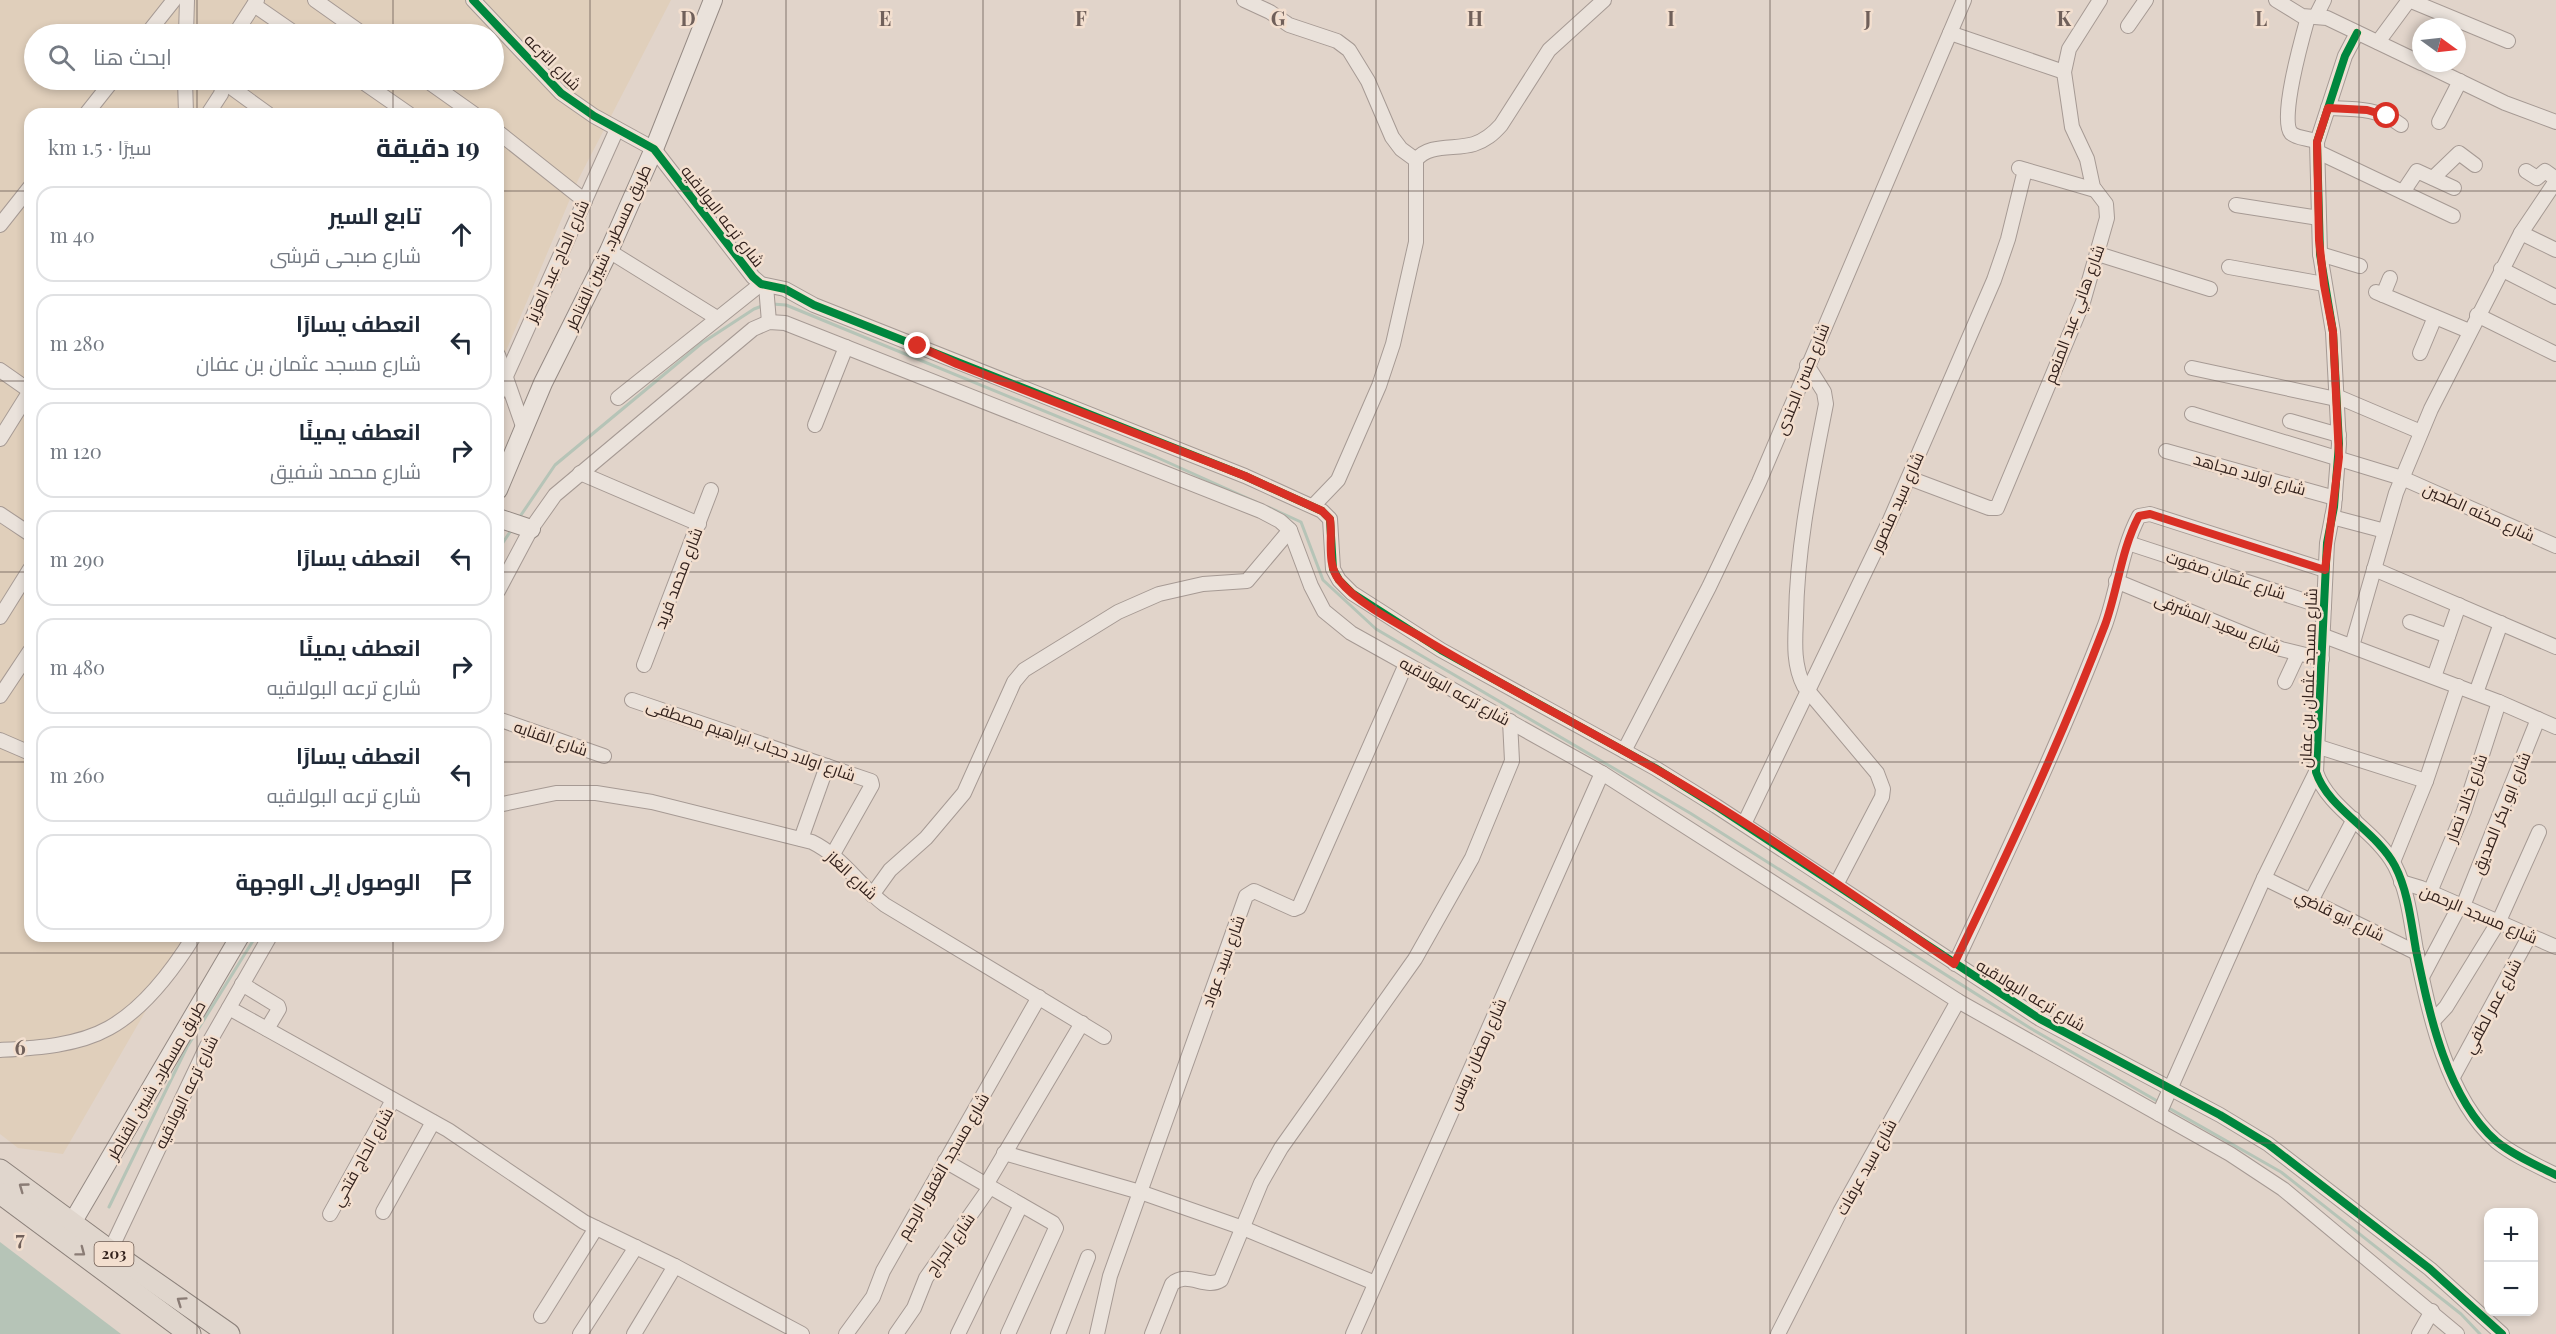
<!DOCTYPE html>
<html lang="ar">
<meta charset="utf-8">
<style>
body{margin:0;font-family:"Playfair Display",Cairo,serif;background:#f2f2f3;color:#1f2937;direction:rtl}
.controls{position:absolute;right:18px;bottom:18px;display:grid;overflow:hidden;border-radius:12px;box-shadow:0 3px 9px #0003}
.controls button{width:54px;height:54px;display:grid;place-items:center;padding:0;border:0;border-bottom:2px solid #e0e1e3;background:#fff;color:#1f2937;font:30px sans-serif}
.compass{position:absolute;left:2412px;top:18px;width:54px;height:54px;border-radius:50%;background:#fff;box-shadow:0 3px 9px #0003;rotate:105deg}
.stop{position:absolute;width:18px;height:18px;margin:-14px;border:4px solid #d93025;border-radius:50%;background:#fff}
.stop.end{background:#d93025;border-color:#fff;box-shadow:0 2px 6px #0008}
.list{margin:0;padding:0;list-style:none}
h2{display:flex;justify-content:space-between;align-items:center;height:78px;margin:0;padding:0 24px;font-size:26px}
h2 small{font-size:20px;font-weight:400;color:#747a83}
.list li{display:grid;grid-template-columns:39px 1fr auto;gap:18px;align-items:center;box-sizing:border-box;height:96px;margin:0 12px 12px;padding:0 12px;border:2px solid #e0e1e3;border-radius:18px}
.list b{display:block;font-size:22px;white-space:nowrap}
.list p{margin:0;font-size:20px;white-space:nowrap;color:#747a83}
.list em{font-size:20px;font-style:normal;color:#747a83}
.icon{flex:none;width:33px;height:33px;fill:none;stroke:currentColor;stroke-width:2;stroke-linecap:round;stroke-linejoin:round}
.map{position:relative;flex:none;width:2556px;height:1334px;overflow:hidden;direction:ltr}
.search{position:absolute;background:#fff;box-shadow:0 3px 9px #0003;left:24px;top:24px;width:480px;height:66px;display:flex;align-items:center;gap:15px;box-sizing:border-box;padding:0 21px;border-radius:33px;color:#747a83;font-size:22px}
.panel{position:absolute;background:#fff;box-shadow:0 3px 9px #0003;left:24px;top:108px;width:480px;height:834px;border-radius:18px;direction:rtl}
.map>svg:first-child{display:block}
.farmland{fill:#e0cfbb;fill-rule:evenodd}
.water{fill:#b6c4b7}
.lines{fill:none;stroke-linecap:round;stroke-linejoin:round}
.stream{stroke:#b6c4b7;stroke-width:3}
.minor-casing{stroke:#a69a94;stroke-width:16}
.secondary-casing{stroke:#958a84;stroke-width:20}
.primary-casing{stroke:#8b807a;stroke-width:23}
.minor{stroke:#eae2db;stroke-width:14}
.secondary{stroke:#eae2db;stroke-width:18}
.primary{stroke:#e0d6cd;stroke-width:21}
.cycleway-casing{stroke:#f3dfcf;stroke-width:11}
.cycleway{stroke:#00873e;stroke-width:8}
.oneway{stroke:#8a7c75}
.route{stroke:#d93025;stroke-width:8}
.grid{fill:none;stroke:#70605a;stroke-width:1.5;stroke-opacity:0.55}
.labels{text-anchor:middle;stroke-width:5;stroke-linejoin:round;paint-order:stroke}
.shield{fill:#f3dfcf;stroke:#6d5b52;stroke-width:1.5}
.shield-label{font-size:15px;font-weight:bold;fill:#33221d}
.street-label{font-size:16px;fill:#33221d;stroke:#f3dfcf}
.grid-label{font-size:20px;text-anchor:middle;font-weight:bold;fill:#70605a;stroke:#f3dfcf;stroke-width:5;stroke-linejoin:round;paint-order:stroke}
</style>
<div class="map">
<svg width="2556" height="1334" viewBox="0 0 2556 1334">
<rect width="100%" height="100%" fill="#e1d4ca"/>
<path class="farmland" d="M 0,0 L 671,0 L 578,180 L 498,370 L 498,114 L 30,114 L 30,936 L 189,936 L 63,1154 L 18,1148 L 0,1134 ZM 34,34 L 494,34 L 494,80 L 34,80 Z"/>
<path class="water" d="M 0,1242 L 121,1334 L 0,1334 Z"/>
<g class="lines">
<g class="stream">
<path d="M 772,304 L 786,305 L 1156,457 L 1256,502"/>
<path d="M 1268,507 L 1301,522 L 1323,580 L 1376,629 L 1690,813 L 2030,1028 L 2159,1102"/>
<path d="M 519,518 L 555,465 L 702,343 L 754,309 L 762,306"/>
<path d="M 498,550 L 512,529"/>
<path d="M 2167,1107 L 2281,1172 L 2461,1314 L 2480,1334"/>
<path d="M 109,1207 L 187,1047 L 256,936"/>
</g>
<g class="minor-casing">
<g id="minor">
<path d="M 315,0 L 363,34"/>
<path d="M 473,0 L 561,93 L 594,116 L 654,149 L 753,277 L 761,284 L 785,289 L 814,305 L 1245,476 L 1322,511 L 1330,519 L 1333,569 L 1339,580 L 1352,593 L 1441,650 L 1655,768 L 1716,806 L 2040,1019 L 2220,1115 L 2268,1144 L 2430,1269 L 2502,1334"/>
<path d="M 1244,0 L 1270,12 L 1289,25 L 1337,41 L 1349,50 L 1368,81 L 1392,137 L 1401,149 L 1416,160"/>
<path d="M 2276,0 L 2302,16 L 2327,18 L 2421,63"/>
<path d="M 2409,0 L 2508,41"/>
<path d="M 254,5 L 296,34"/>
<path d="M 2316,16 L 2324,0"/>
<path d="M 2308,17 C 2303,35 2279,119 2291,133 C 2297,139 2310,138 2317,142"/>
<path d="M 2128,26 L 2146,0"/>
<path d="M 1950,33 L 2064,72"/>
<path d="M 2357,33 L 2345,56 L 2317,142 L 2320,254 L 2333,332 L 2339,444 L 2334,507 L 2327,543 L 2316,772 C 2328,809 2376,830 2395,866 C 2408,891 2411,922 2416,950 C 2429,1012 2446,1097 2496,1141 C 2513,1155 2536,1165 2556,1175"/>
<path d="M 147,34 L 174,0"/>
<path d="M 186,34 L 187,0"/>
<path d="M 235,34 L 257,0"/>
<path d="M 2378,42 L 2409,0"/>
<path d="M 2422,63 L 2505,103 L 2556,122"/>
<path d="M 185,80 L 186,114"/>
<path d="M 360,80 L 409,114"/>
<path d="M 426,80 L 474,114"/>
<path d="M 224,82 L 268,114"/>
<path d="M 2328,108 C 2355,109 2379,108 2401,125"/>
<path d="M 86,114 L 113,80"/>
<path d="M 208,114 L 221,94 L 224,80"/>
<path d="M 2439,122 L 2460,81"/>
<path d="M 498,132 L 585,201"/>
<path d="M 2318,152 L 2453,216"/>
<path d="M 2019,168 L 2095,190"/>
<path d="M 2526,171 L 2537,178 L 2545,171 L 2556,179"/>
<path d="M 2433,178 L 2459,153 L 2475,165"/>
<path d="M 2403,192 L 2417,171 L 2454,188"/>
<path d="M 2236,205 L 2319,218"/>
<path d="M 0,225 L 30,187"/>
<path d="M 2521,233 L 2556,250"/>
<path d="M 609,251 L 717,318"/>
<path d="M 2098,254 L 2210,289"/>
<path d="M 2320,254 L 2360,266"/>
<path d="M 2229,267 L 2324,284"/>
<path d="M 2501,269 L 2556,297"/>
<path d="M 766,286 L 769,322"/>
<path d="M 2376,292 L 2469,331"/>
<path d="M 2383,295 L 2390,278"/>
<path d="M 2477,315 L 2556,354"/>
<path d="M 2420,353 L 2435,317"/>
<path d="M 498,355 L 524,429"/>
<path d="M 1807,365 L 1824,392 L 1826,404 C 1812,476 1797,544 1796,618 C 1795,641 1793,665 1804,686 L 1877,773 L 1883,789 L 1882,797 L 1837,883"/>
<path d="M 2192,368 L 2336,399"/>
<path d="M 0,370 L 30,391"/>
<path d="M 498,394 L 617,129"/>
<path d="M 2336,396 L 2421,432"/>
<path d="M 618,398 L 761,284"/>
<path d="M 2192,414 L 2402,478 L 2556,546"/>
<path d="M 2290,421 L 2339,435"/>
<path d="M 815,425 L 846,347"/>
<path d="M 0,439 L 30,391"/>
<path d="M 2166,451 L 2335,498"/>
<path d="M 580,473 L 699,524"/>
<path d="M 1909,478 L 1989,508 L 1997,508 L 2083,302 L 2107,218 L 2106,204 L 2093,187 L 2087,159 L 2072,127 L 2064,72 L 2069,49 L 2100,0"/>
<path d="M 1313,506 L 1338,480 L 1379,386 L 1393,344 L 1416,242 L 1416,160 C 1429,143 1456,150 1474,144 C 1486,140 1493,134 1501,125 L 1549,50 L 1604,0"/>
<path d="M 0,514 L 30,534"/>
<path d="M 2332,517 L 2385,531"/>
<path d="M 2128,543 L 2324,607"/>
<path d="M 2374,569 L 2556,647"/>
<path d="M 2116,581 L 2281,649 L 2322,659"/>
<path d="M 498,591 L 531,529 L 555,495 L 753,329 L 769,322 L 785,323 L 1261,511 L 1280,521 L 1290,530 L 1311,586 L 1324,611 L 1351,633 L 1602,773 L 1958,1001 L 2230,1154 L 2283,1189 L 2457,1334"/>
<path d="M 0,617 L 30,569"/>
<path d="M 2410,622 L 2448,636"/>
<path d="M 2324,636 L 2499,702 L 2556,727"/>
<path d="M 2352,646 L 2396,493 L 2431,409 L 2521,233 L 2556,181"/>
<path d="M 644,665 L 711,490"/>
<path d="M 2434,677 L 2459,605"/>
<path d="M 2285,682 L 2298,654"/>
<path d="M 2476,693 L 2501,623"/>
<path d="M 0,696 L 30,651"/>
<path d="M 632,700 L 871,781 L 872,785 L 833,854"/>
<path d="M 498,719 L 604,756"/>
<path d="M 0,740 L 30,753"/>
<path d="M 2316,746 L 2426,781"/>
<path d="M 1624,751 L 1709,587 L 1759,482 L 1964,0"/>
<path d="M 498,805 L 556,793 L 596,793 L 652,802 L 812,842 C 841,856 859,885 885,905 L 1104,1037"/>
<path d="M 1744,824 L 1890,520 L 1994,280 L 2008,239 L 2025,170"/>
<path d="M 801,839 L 827,766"/>
<path d="M 2393,862 L 2426,781 L 2458,686"/>
<path d="M 2264,878 L 2417,953"/>
<path d="M 2401,882 L 2421,888 L 2556,947"/>
<path d="M 2430,892 L 2464,811 L 2499,702"/>
<path d="M 872,895 L 890,870 L 926,838 L 964,793 L 1014,682 L 1024,670 L 1118,612 L 1159,594 L 1203,584 L 1247,581 L 1290,530"/>
<path d="M 2311,901 L 2354,819"/>
<path d="M 2463,906 L 2538,719"/>
<path d="M 1955,964 C 2007,853 2061,739 2105,625 C 2118,589 2121,550 2139,516 L 2150,514 L 2325,570"/>
<path d="M 2422,977 L 2460,905"/>
<path d="M 242,984 L 278,1006 L 279,1009 L 267,1029"/>
<path d="M 229,1008 L 448,1130 L 584,1222 L 675,1266 L 802,1334"/>
<path d="M 2433,1021 L 2446,1007 L 2499,921 L 2539,832"/>
<path d="M 0,1050 C 35,1048 77,1046 109,1028 C 145,1008 173,970 194,936"/>
<path d="M 2453,1077 L 2530,935"/>
<path d="M 2159,1114 L 2264,878 L 2316,772"/>
<path d="M 1004,1153 L 1140,1192 L 1243,1228 L 1375,1283"/>
<path d="M 945,1161 L 1053,1223 L 1056,1228 L 1008,1334"/>
<path d="M 986,1185 L 1082,1023"/>
<path d="M 383,1212 L 433,1122"/>
<path d="M 330,1214 L 393,1100"/>
<path d="M 110,1251 L 207,1046 L 270,936"/>
<path d="M 541,1316 L 596,1228"/>
<path d="M 580,1334 L 636,1247"/>
<path d="M 634,1334 L 675,1266"/>
<path d="M 846,1334 L 873,1297 L 883,1271 L 1039,997"/>
<path d="M 896,1334 L 914,1308 L 926,1278 L 990,1187"/>
<path d="M 958,1334 L 1021,1205"/>
<path d="M 1058,1334 L 1088,1257"/>
<path d="M 1097,1334 L 1110,1276 L 1246,896 L 1254,891 L 1294,909 L 1299,907 L 1406,664"/>
<path d="M 1152,1334 L 1172,1284 C 1187,1270 1206,1290 1221,1280 L 1261,1183 L 1281,1148 L 1415,959 L 1472,858 L 1512,761 L 1510,721"/>
<path d="M 1353,1334 L 1602,773"/>
<path d="M 1778,1334 L 1840,1212 L 1958,1001"/>
<path d="M 2419,1334 L 2432,1311"/>
</g>
</g>
<g class="secondary-casing">
<g id="secondary">
<path d="M 498,490 L 543,383 L 609,251 L 654,149 L 713,0"/>
<path d="M 498,518 L 531,529"/>
<path d="M 72,1223 L 240,936"/>
</g>
</g>
<g class="primary-casing">
<g id="primary">
<path d="M 0,1170 L 110,1251 L 229,1334"/>
<path d="M 0,1193 L 190,1334"/>
</g>
</g>
<use href="#minor" class="minor"/>
<use href="#secondary" class="secondary"/>
<use href="#primary" class="primary"/>
<g class="cycleway-casing">
<g id="cycleway">
<path d="M 473,0 L 561,93 L 594,116 L 654,149 L 753,277 L 761,284 L 785,289 L 814,305 L 1245,476 L 1322,511 L 1330,519 L 1333,569 L 1339,580 L 1352,593 L 1441,650 L 1655,768 L 1716,806 L 2040,1019 L 2220,1115 L 2268,1144 L 2430,1269 L 2502,1334"/>
<path d="M 2357,33 L 2345,56 L 2317,142 L 2320,254 L 2333,332 L 2339,444 L 2334,507 L 2327,543 L 2316,772 C 2328,809 2376,830 2395,866 C 2408,891 2411,922 2416,950 C 2429,1012 2446,1097 2496,1141 C 2513,1155 2536,1165 2556,1175"/>
</g>
</g>
<use href="#cycleway" class="cycleway"/>
</g>
<defs><path id="oneway-chevron" d="M-2-3.5L2.5 0L-2 3.5" fill="none" stroke-width="1.6" stroke-linecap="round" stroke-linejoin="round" transform="scale(1.5)"/></defs>
<g class="oneway">
<use href="#oneway-chevron" transform="translate(23 1187) rotate(-144)"/>
<use href="#oneway-chevron" transform="translate(81 1252) rotate(37)"/>
<use href="#oneway-chevron" transform="translate(181 1301) rotate(-145)"/>
</g>
<g class="lines">
<path class="route" d="M 918,346 L 957,364 L 1245,476 L 1322,511 L 1330,519 C 1333,539 1326,563 1339,580 C 1357,603 1396,623 1421,637 C 1497,683 1577,724 1654,768 C 1758,827 1856,897 1954,964 C 2008,853 2061,740 2105,625 C 2118,589 2121,550 2139,516 L 2150,514 L 2325,570 L 2339,457 L 2333,332 L 2324,285 L 2319,240 L 2317,142 L 2328,108 L 2367,110 L 2387,116"/>
</g>
<path class="grid" d="M 197,0 L 197,34M 393,0 L 393,34M 590,0 L 590,1334M 786,0 L 786,1334M 983,0 L 983,1334M 1180,0 L 1180,1334M 1376,0 L 1376,1334M 1573,0 L 1573,1334M 1770,0 L 1770,1334M 1966,0 L 1966,1334M 2163,0 L 2163,1334M 2359,0 L 2359,1334M 197,80 L 197,114M 393,80 L 393,114M 0,191 L 30,191M 498,191 L 2556,191M 0,381 L 30,381M 498,381 L 2556,381M 0,572 L 30,572M 498,572 L 2556,572M 0,762 L 30,762M 498,762 L 2556,762M 197,936 L 197,1334M 393,936 L 393,1334M 0,953 L 2556,953M 0,1143 L 2556,1143"/>
<g class="labels">
<rect class="shield" x="94.5" y="1242" width="39" height="24" rx="4.5"/>
<g class="shield-label">
<text x="114" y="1259">203</text>
</g>
<g class="street-label">
<text transform="translate(553 62) rotate(45)" y="6">شارع الترعه</text>
<text transform="translate(723 216) rotate(52)" y="6">شارع ترعه البولاقيه</text>
<text transform="translate(608 247) rotate(-65)" y="6">طريق مسطرد, شبين القناطر</text>
<text transform="translate(557 261) rotate(-66)" y="6">شارع الحاج عبد العزيز</text>
<text transform="translate(2074 314) rotate(-70)" y="6">شارع هاني عبد المنعم</text>
<text transform="translate(1802 379) rotate(-68)" y="6">شارع حسن الجندى</text>
<text transform="translate(2250 474) rotate(16)" y="6">شارع اولاد مجاهد</text>
<text transform="translate(1897 502) rotate(-66)" y="6">شارع سيد منصور</text>
<text transform="translate(2479 512) rotate(24)" y="6">شارع مكنه الطحين</text>
<text transform="translate(2226 575) rotate(18)" y="6">شارع عثمان صفوت</text>
<text transform="translate(678 578) rotate(-69)" y="6">شارع محمد فريد</text>
<text transform="translate(2218 623) rotate(22)" y="6">شارع سعيد المشرفى</text>
<text transform="translate(2308 678) rotate(-88)" y="6">شارع مسجد عثمان بن عفان</text>
<text transform="translate(1455 691) rotate(29)" y="6">شارع ترعه البولاقيه</text>
<text transform="translate(551 738) rotate(19)" y="6">شارع القنايه</text>
<text transform="translate(751 740) rotate(19)" y="6">شارع اولاد حجاب ابراهيم مصطفى</text>
<text transform="translate(2466 798) rotate(-70)" y="6">شارع خالد نصار</text>
<text transform="translate(2501 813) rotate(-68)" y="6">شارع ابو بكر الصديق</text>
<text transform="translate(852 875) rotate(43)" y="6">شارع الغاز</text>
<text transform="translate(2479 914) rotate(23)" y="6">شارع مسجد الرحمن</text>
<text transform="translate(2340 915) rotate(26)" y="6">شارع ابو قاضي</text>
<text transform="translate(1223 961) rotate(-70)" y="6">شارع سيد عواد</text>
<text transform="translate(2031 995) rotate(31)" y="6">شارع ترعه البولاقيه</text>
<text transform="translate(2492 1006) rotate(-62)" y="6">شارع عمر لطفي</text>
<text transform="translate(1477 1054) rotate(-66)" y="6">شارع رمضان يونس</text>
<text transform="translate(156 1080) rotate(-60)" y="6">طريق مسطرد, شبين القناطر</text>
<text transform="translate(186 1092) rotate(-64)" y="6">شارع ترعه البولاقيه</text>
<text transform="translate(362 1157) rotate(-61)" y="6">شارع الحاج فتحي</text>
<text transform="translate(943 1166) rotate(-60)" y="6">شارع مسجد الغفور الرحيم</text>
<text transform="translate(1866 1167) rotate(-61)" y="6">شارع سيد عرفات</text>
<text transform="translate(950 1244) rotate(-55)" y="6">شارع الجراج</text>
</g>
</g>
<g class="grid-label">
<text x="688" y="26">D</text>
<text x="885" y="26">E</text>
<text x="1081" y="26">F</text>
<text x="1278" y="26">G</text>
<text x="1475" y="26">H</text>
<text x="1671" y="26">I</text>
<text x="1868" y="26">J</text>
<text x="2064" y="26">K</text>
<text x="2261" y="26">L</text>
<text x="20" y="1055">6</text>
<text x="20" y="1246">7</text>
</g>
</svg>
<div class="controls">
<button>+</button>
<button>−</button>
</div>
<svg class="compass" viewBox="-18 -18 36 36"><path d="M0-13l5 13h-10z" fill="#e53935"/><path d="M0 13l5-13h-10z" fill="#747a83"/></svg>
<div class="stop" style="left:2387px;top:116px"></div>
<div class="stop end" style="left:918px;top:346px"></div>
<div class="search"><svg class="icon" aria-label="search" viewBox="0 0 24 24"><circle cx="10" cy="10" r="6"/><path d="M15 15l6 6"/></svg>ابحث هنا</div>
<section class="panel">
<h2>19 دقيقة<small>سيرًا · 1.5 km</small></h2>
<ul class="list">
<li><svg class="icon" aria-label="ahead" viewBox="0 0 24 24"><path d="M12 20V5M6 11l6-6 6 6"/></svg><div><b>تابع السير</b><p>شارع صبحى قرشى</p></div><em>40 m</em></li>
<li><svg class="icon" aria-label="left" viewBox="0 0 24 24"><path d="M17 20v-9H6M10 6l-5 5 5 5"/></svg><div><b>انعطف يسارًا</b><p>شارع مسجد عثمان بن عفان</p></div><em>280 m</em></li>
<li><svg class="icon" aria-label="right" viewBox="0 0 24 24"><path d="M7 20v-9h11M14 6l5 5-5 5"/></svg><div><b>انعطف يمينًا</b><p>شارع محمد شفيق</p></div><em>120 m</em></li>
<li><svg class="icon" aria-label="left" viewBox="0 0 24 24"><path d="M17 20v-9H6M10 6l-5 5 5 5"/></svg><div><b>انعطف يسارًا</b></div><em>290 m</em></li>
<li><svg class="icon" aria-label="right" viewBox="0 0 24 24"><path d="M7 20v-9h11M14 6l5 5-5 5"/></svg><div><b>انعطف يمينًا</b><p>شارع ترعه البولاقيه</p></div><em>480 m</em></li>
<li><svg class="icon" aria-label="left" viewBox="0 0 24 24"><path d="M17 20v-9H6M10 6l-5 5 5 5"/></svg><div><b>انعطف يسارًا</b><p>شارع ترعه البولاقيه</p></div><em>260 m</em></li>
<li><svg class="icon" aria-label="arrive" viewBox="0 0 24 24"><path d="M6 21V4h12l-3 4 3 4H6"/></svg><div><b>الوصول إلى الوجهة</b></div></li>
</ul>
</section>
</div>
